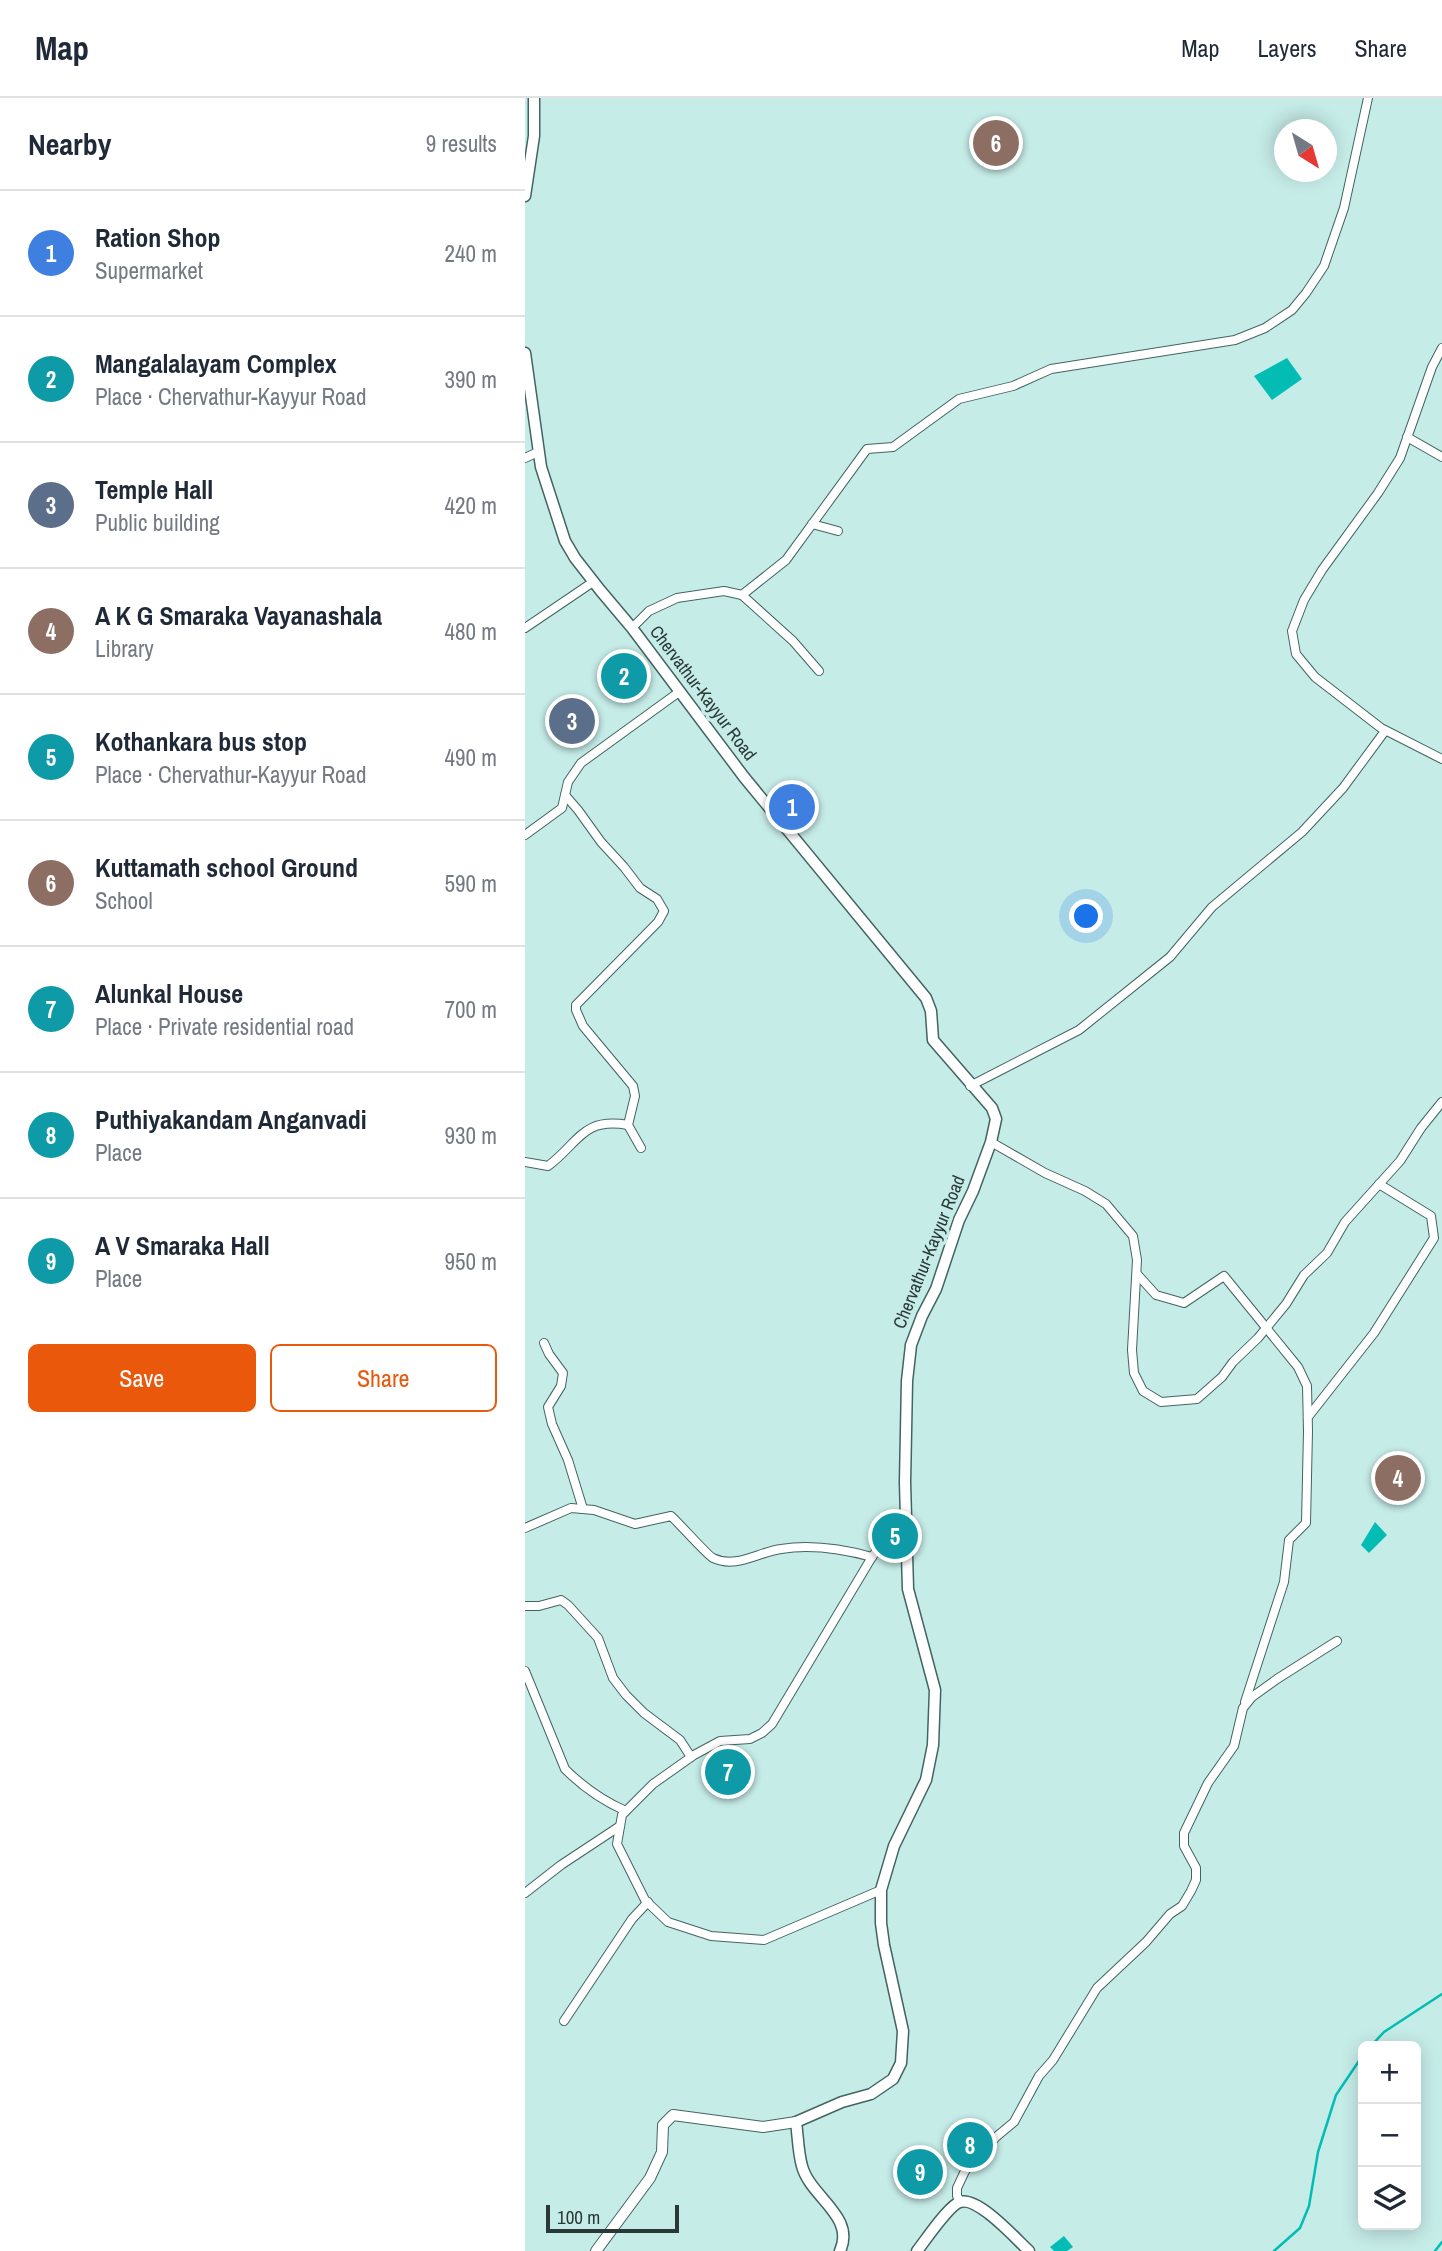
<!DOCTYPE html>
<meta charset="utf-8">
<style>
body{margin:0;font-family:"Archivo Narrow",sans-serif;background:#f6f6f7;color:#1f2937}
.controls{position:absolute;right:21px;bottom:21px;display:grid;overflow:hidden;border-radius:10px;box-shadow:0 4px 18px #0003}
.controls button{width:63px;height:63px;display:grid;place-items:center;padding:0;border:0;border-bottom:2px solid #e0e1e3;background:#fff;color:#1f2937;font:35px sans-serif}
.compass{position:absolute;left:749px;top:21px;width:63px;height:63px;border-radius:50%;background:#fff;box-shadow:0 4px 18px #0003;rotate:143deg}
.scale{position:absolute;left:21px;bottom:18px;width:133px;box-sizing:border-box;padding-left:7px;border:4px solid #2a3937;border-top:0;font-size:19px;line-height:24px;white-space:nowrap;color:#2a3937;-webkit-text-stroke:5px #c6ece8;paint-order:stroke}
.you{position:absolute;left:562px;top:819px;width:24px;height:24px;margin:-18px;border:5px solid #fff;border-radius:50%;background:#1a73e8;box-shadow:0 0 0 10px #1a73e833}
.badge{display:grid;place-items:center;width:46px;height:46px;border-radius:50%;background:#ea580c;color:#fff;font-size:23px;font-weight:700}
.pin{position:absolute;translate:-50% -50%;border:4px solid #fff;box-shadow:0 2px 7px #0006}
.list{margin:0;padding:0;list-style:none}
h2{display:flex;justify-content:space-between;align-items:center;height:91px;margin:0;padding:0 28px;font-size:30px}
h2 small{font-size:23px;font-weight:400;color:#747a83}
.list li{display:grid;grid-template-columns:46px 1fr auto;gap:21px;align-items:center;box-sizing:border-box;height:126px;padding:0 28px;border-top:2px solid #e0e1e3}
.list b{display:block;font-size:26px;white-space:nowrap}
.list p{margin:0;font-size:23px;white-space:nowrap;color:#747a83}
.list em{font-size:23px;font-style:normal;color:#747a83}
.actions{display:flex;gap:14px;padding:21px 28px}
.actions a{flex:1;padding:16px 0;border:2px solid #ea580c;border-radius:10px;text-align:center;font-size:24px;color:#ea580c}
.actions .main{background:#ea580c;color:#fff}
.icon{flex:none;width:38px;height:38px;fill:none;stroke:currentColor;stroke-width:2;stroke-linecap:round;stroke-linejoin:round}
.map{position:relative;flex:none;width:917px;height:2153px;overflow:hidden}
header{display:flex;align-items:center;gap:42px;box-sizing:border-box;height:98px;padding:0 35px;background:#fff;border-bottom:2px solid #e0e1e3}
header strong{font-size:33px}
nav{display:flex;gap:38px;margin-inline-start:auto;font-size:24px}
main{display:flex}
aside{flex:1;background:#fff}
.map>svg:first-child{display:block}
.water{fill:#03bdb4}
.lines{fill:none;stroke-linecap:round;stroke-linejoin:round}
.stream{stroke:#03bdb4;stroke-width:2.5}
.minor-casing{stroke:#436461;stroke-width:10}
.tertiary-casing{stroke:#436461;stroke-width:12}
.secondary-casing{stroke:#436461;stroke-width:13}
.minor{stroke:#fff;stroke-width:8}
.tertiary{stroke:#fff;stroke-width:10}
.secondary{stroke:#fff;stroke-width:10}
.labels{text-anchor:middle;stroke-width:7;stroke-linejoin:round;paint-order:stroke}
.street-label{font-size:18px;fill:#2a3937;stroke:#c6ece8}
</style>
<header>
<strong>Map</strong>
<nav><a>Map</a><a>Layers</a><a>Share</a></nav>
</header>
<main>
<aside>
<h2>Nearby<small>9 results</small></h2>
<ul class="list">
<li><span class="badge" style="background:#3f7fe0">1</span><div><b>Ration Shop</b><p>Supermarket</p></div><em>240 m</em></li>
<li><span class="badge" style="background:#0f9aa8">2</span><div><b>Mangalalayam Complex</b><p>Place · Chervathur-Kayyur Road</p></div><em>390 m</em></li>
<li><span class="badge" style="background:#5c6f8a">3</span><div><b>Temple Hall</b><p>Public building</p></div><em>420 m</em></li>
<li><span class="badge" style="background:#8d6e63">4</span><div><b>A K G Smaraka Vayanashala</b><p>Library</p></div><em>480 m</em></li>
<li><span class="badge" style="background:#0f9aa8">5</span><div><b>Kothankara bus stop</b><p>Place · Chervathur-Kayyur Road</p></div><em>490 m</em></li>
<li><span class="badge" style="background:#8d6e63">6</span><div><b>Kuttamath school Ground</b><p>School</p></div><em>590 m</em></li>
<li><span class="badge" style="background:#0f9aa8">7</span><div><b>Alunkal House</b><p>Place · Private residential road</p></div><em>700 m</em></li>
<li><span class="badge" style="background:#0f9aa8">8</span><div><b>Puthiyakandam Anganvadi</b><p>Place</p></div><em>930 m</em></li>
<li><span class="badge" style="background:#0f9aa8">9</span><div><b>A V Smaraka Hall</b><p>Place</p></div><em>950 m</em></li>
</ul>
<div class="actions"><a class="main">Save</a><a>Share</a></div>
</aside>
<div class="map">
<svg width="917" height="2153" viewBox="0 0 917 2153">
<rect width="100%" height="100%" fill="#c6ece8"/>
<g class="water">
<path d="M 762,260 L 777,281 L 747,302 L 729,278 Z"/>
<path d="M 850,1424 L 862,1437 L 844,1455 L 836,1447 Z"/>
<path d="M 539,2138 L 548,2149 L 542,2153 L 529,2153 L 525,2149 Z"/>
</g>
<g class="lines">
<g class="stream">
<path d="M 846,1948 L 859,1934 L 917,1896"/>
<path d="M 749,2153 L 775,2130 L 784,2108 L 793,2054 L 811,1997 L 838,1957"/>
<path d="M 910,2153 L 917,2144"/>
</g>
<g class="minor-casing">
<g id="minor">
<path d="M 917,250 L 907,269 L 875,360 L 853,395 L 797,472 L 779,502 L 767,533 L 771,556 L 790,579 L 856,630 L 917,661"/>
<path d="M 882,339 L 917,359"/>
<path d="M 0,360 L 13,354"/>
<path d="M 287,426 L 313,433"/>
<path d="M 217,497 L 268,543 L 294,573"/>
<path d="M 0,530 L 68,484"/>
<path d="M 107,530 L 124,513 L 152,500 L 199,493 L 217,497 L 261,462 L 342,351 L 368,349 L 434,301 L 488,288 L 526,271 L 710,242 L 740,230 L 767,212 L 781,195 L 799,168 L 819,110 L 843,0"/>
<path d="M 40,697 L 53,712 L 76,744 L 99,769 L 115,790 L 132,801 L 139,813 L 133,824 L 51,907 L 51,912 L 58,928 L 108,988 L 110,998 L 103,1027 L 116,1050"/>
<path d="M 0,737 L 37,710 L 43,684 L 56,665 L 154,594"/>
<path d="M 445,988 L 554,932 L 645,859 L 687,809 L 777,734 L 818,690 L 860,633"/>
<path d="M 466,1044 L 520,1075 L 560,1093 L 581,1106 L 608,1138 L 612,1162 L 607,1252 L 609,1275 L 618,1293 L 636,1304 L 672,1301 L 697,1279 L 708,1264 L 733,1240 L 761,1206 L 779,1177 L 802,1155 L 820,1124 L 875,1063 L 896,1030 L 917,1004"/>
<path d="M 0,1064 L 23,1068 C 54,1045 57,1019 103,1027"/>
<path d="M 612,1176 L 631,1197 L 659,1205 L 699,1178 L 773,1269 L 782,1288 L 783,1333 L 781,1425 L 764,1442 L 759,1484 L 720,1604"/>
<path d="M 19,1245 L 24,1256 L 38,1275 L 36,1288 L 23,1309 L 27,1326 L 43,1362 L 58,1411"/>
<path d="M 783,1319 L 849,1235 L 909,1140 L 906,1118 L 854,1086"/>
<path d="M 0,1430 L 46,1410 L 69,1412 L 110,1426 L 146,1418 C 154,1425 183,1458 188,1460 C 211,1471 233,1454 256,1451 C 287,1446 318,1451 347,1459"/>
<path d="M 0,1508 L 14,1508 L 36,1502 L 43,1507 L 73,1540 L 88,1580 L 101,1597 L 119,1615 L 155,1642 L 166,1659"/>
<path d="M 0,1573 L 40,1671 C 58,1689 78,1703 101,1713"/>
<path d="M 356,1792 L 239,1842 L 186,1838 L 143,1824 L 120,1802 L 92,1746 L 97,1717 L 128,1686 L 169,1657 L 195,1643 L 225,1641 L 237,1635 L 247,1626 L 347,1459 L 380,1415"/>
<path d="M 0,1795 L 36,1767 L 95,1728"/>
<path d="M 39,1923 L 107,1821 L 123,1804"/>
<path d="M 435,2103 L 432,2098 L 432,2090 L 440,2073 L 471,2039 L 489,2024 L 514,1978 L 528,1962 L 572,1890 L 621,1844 L 645,1816 L 657,1808 L 666,1793 L 671,1782 L 671,1770 L 659,1748 L 659,1735 L 683,1685 L 709,1648 L 718,1610 L 727,1599 L 752,1581 L 812,1543"/>
</g>
</g>
<g class="tertiary-casing">
<path id="tertiary" d="M 71,2153 L 125,2080 L 137,2054 L 138,2027 L 148,2017 L 238,2029 L 271,2024"/>
</g>
<g class="secondary-casing">
<g id="secondary">
<path d="M 0,98 L 9,38 L 9,0"/>
<path d="M 0,255 L 16,369 L 40,443 L 50,460 L 75,492 L 107,530 L 219,679 L 401,900 L 406,913 L 408,942 L 467,1010 L 471,1021 L 466,1044 L 448,1093 L 434,1122 L 411,1191 L 397,1218 L 386,1247 L 382,1283 L 380,1384 L 383,1491 L 410,1592 L 408,1647 L 401,1682 L 369,1748 L 356,1792 L 356,1825 L 359,1847 L 378,1933 L 376,1965 L 368,1981 L 346,1996 L 317,2004 L 271,2024 C 273,2038 273,2054 277,2068 C 285,2099 331,2118 315,2153"/>
<path d="M 392,2153 C 400,2143 424,2107 435,2104 C 453,2098 491,2141 504,2153"/>
</g>
</g>
<use href="#minor" class="minor"/>
<use href="#tertiary" class="tertiary"/>
<use href="#secondary" class="secondary"/>
</g>
<g class="labels">
<g class="street-label">
<text transform="translate(178 595) rotate(53)" y="6">Chervathur-Kayyur Road</text>
<text transform="translate(404 1154) rotate(-68)" y="6">Chervathur-Kayyur Road</text>
</g>
</g>
</svg>
<div class="controls">
<button>+</button>
<button>−</button>
<button><svg class="icon" aria-label="layers" viewBox="0 0 24 24"><path d="M12 4l9 5-9 5-9-5zM3 14l9 5 9-5"/></svg></button>
</div>
<svg class="compass" viewBox="-18 -18 36 36"><path d="M0-13l5 13h-10z" fill="#e53935"/><path d="M0 13l5-13h-10z" fill="#747a83"/></svg>
<div class="scale">100 m</div>
<div class="you"></div>
<div class="pin badge" style="left:267px;top:709px;background:#3f7fe0">1</div>
<div class="pin badge" style="left:99px;top:578px;background:#0f9aa8">2</div>
<div class="pin badge" style="left:47px;top:623px;background:#5c6f8a">3</div>
<div class="pin badge" style="left:873px;top:1380px;background:#8d6e63">4</div>
<div class="pin badge" style="left:370px;top:1438px;background:#0f9aa8">5</div>
<div class="pin badge" style="left:471px;top:45px;background:#8d6e63">6</div>
<div class="pin badge" style="left:203px;top:1674px;background:#0f9aa8">7</div>
<div class="pin badge" style="left:445px;top:2047px;background:#0f9aa8">8</div>
<div class="pin badge" style="left:395px;top:2074px;background:#0f9aa8">9</div>
</div>
</main>
